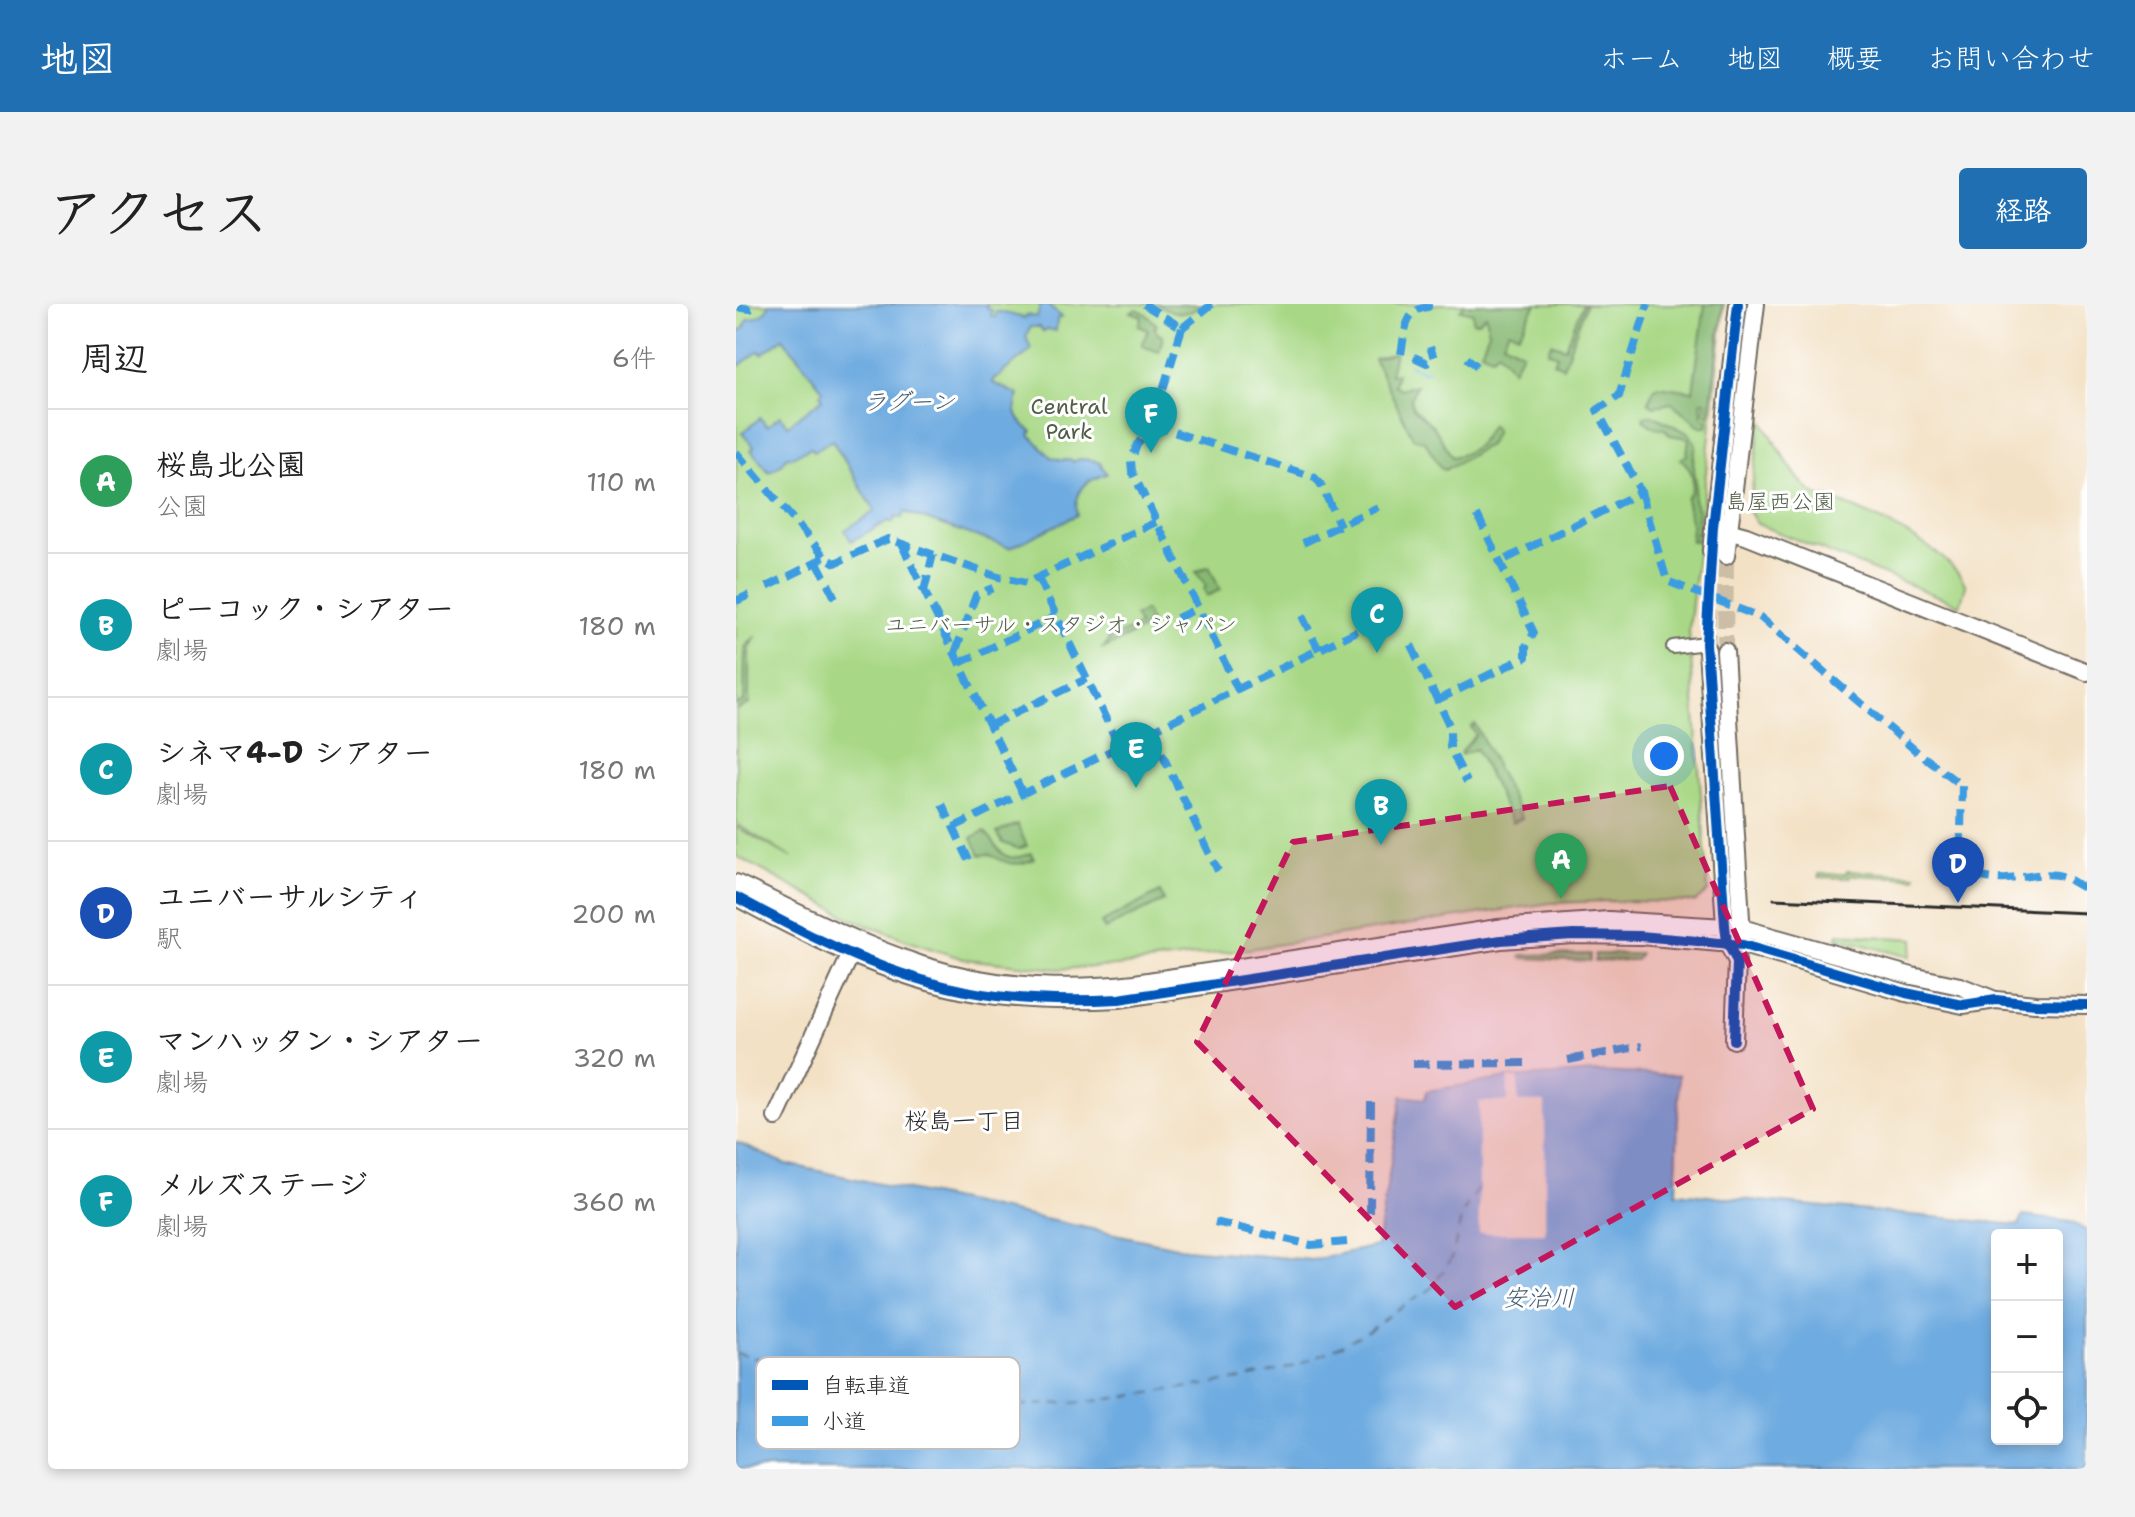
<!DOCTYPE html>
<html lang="ja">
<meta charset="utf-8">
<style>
body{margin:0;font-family:"Shantell Sans","Klee One",sans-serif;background:#f2f2f2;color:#222}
.controls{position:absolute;right:24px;bottom:24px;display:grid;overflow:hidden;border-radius:8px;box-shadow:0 4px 12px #0003}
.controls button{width:72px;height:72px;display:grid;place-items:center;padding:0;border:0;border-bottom:2px solid #e0e0e0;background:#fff;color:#222;font:40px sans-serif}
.you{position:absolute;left:928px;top:452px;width:28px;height:28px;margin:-20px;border:6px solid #fff;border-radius:50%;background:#1a73e8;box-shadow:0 0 0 12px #1a73e833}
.badge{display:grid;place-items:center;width:52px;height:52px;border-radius:50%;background:#1f6fb2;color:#fff;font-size:26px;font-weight:700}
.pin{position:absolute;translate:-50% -66px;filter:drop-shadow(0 2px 4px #0008)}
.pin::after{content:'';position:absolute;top:42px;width:28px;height:24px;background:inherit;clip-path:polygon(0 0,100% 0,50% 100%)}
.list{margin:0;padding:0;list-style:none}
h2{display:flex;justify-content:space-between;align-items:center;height:104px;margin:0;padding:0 32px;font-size:34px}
h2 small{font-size:26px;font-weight:400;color:#767676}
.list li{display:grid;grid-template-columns:52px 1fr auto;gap:24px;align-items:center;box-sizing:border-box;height:144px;padding:0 32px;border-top:2px solid #e0e0e0}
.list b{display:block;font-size:30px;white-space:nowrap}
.list p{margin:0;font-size:26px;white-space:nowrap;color:#767676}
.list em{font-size:26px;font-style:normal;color:#767676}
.icon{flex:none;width:44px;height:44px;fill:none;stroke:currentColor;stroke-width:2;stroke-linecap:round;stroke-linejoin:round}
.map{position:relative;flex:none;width:1351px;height:1165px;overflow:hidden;border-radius:8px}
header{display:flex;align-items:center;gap:48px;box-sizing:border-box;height:112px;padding:0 40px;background:#1f6fb2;color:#fff}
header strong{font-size:38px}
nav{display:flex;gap:44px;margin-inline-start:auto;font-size:28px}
.intro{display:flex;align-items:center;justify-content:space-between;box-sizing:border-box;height:192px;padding:0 48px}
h1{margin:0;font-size:56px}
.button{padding:20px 36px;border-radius:8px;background:#1f6fb2;color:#fff;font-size:28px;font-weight:700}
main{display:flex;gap:48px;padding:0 48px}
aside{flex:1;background:#fff;border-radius:8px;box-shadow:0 4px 12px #0003}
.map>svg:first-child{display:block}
.green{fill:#a8d885;stroke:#6a8258;stroke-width:2}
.forest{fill:#86b872;stroke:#58724e;stroke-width:2}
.water{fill:#6eabe0;stroke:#4c6b86;stroke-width:2;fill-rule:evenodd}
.pier{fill:#f3e1c5}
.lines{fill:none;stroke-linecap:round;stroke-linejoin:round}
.stream{stroke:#6eabe0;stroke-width:3}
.ferry{stroke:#465e73;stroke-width:2;stroke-dasharray:10 8;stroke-linecap:butt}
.tertiary-tunnel{stroke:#cbbda6;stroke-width:16;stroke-dasharray:16 8;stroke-linecap:butt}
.minor-casing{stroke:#716b61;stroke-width:16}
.tertiary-casing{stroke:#716b61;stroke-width:20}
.minor{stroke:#fff;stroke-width:12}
.tertiary{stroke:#fff;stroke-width:16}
.rail{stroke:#2b2b2b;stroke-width:3}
.quiet{stroke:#3d9ce1;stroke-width:8;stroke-dasharray:16 8;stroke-linecap:butt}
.cycleway-casing{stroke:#fff;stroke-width:15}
.cycleway{stroke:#0057b8;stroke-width:10}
.marked{fill:#c2185b;fill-opacity:0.2;stroke:#c2185b;stroke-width:6;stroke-dasharray:16 10;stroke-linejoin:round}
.labels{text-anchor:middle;stroke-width:6;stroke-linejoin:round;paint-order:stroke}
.park-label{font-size:22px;fill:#505f46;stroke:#fff}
.water-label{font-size:24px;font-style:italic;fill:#465e73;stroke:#fff}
.neighbourhood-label{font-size:24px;fill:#2b2b2b;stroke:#fff}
.key{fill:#fff;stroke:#bfbfbf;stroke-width:2}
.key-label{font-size:22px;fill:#2b2b2b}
</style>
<header>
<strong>地図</strong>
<nav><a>ホーム</a><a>地図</a><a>概要</a><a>お問い合わせ</a></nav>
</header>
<div class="intro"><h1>アクセス</h1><a class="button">経路</a></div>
<main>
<aside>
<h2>周辺<small>6件</small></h2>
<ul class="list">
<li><span class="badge" style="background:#2e9e5b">A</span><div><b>桜島北公園</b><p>公園</p></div><em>110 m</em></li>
<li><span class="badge" style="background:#0f9aa8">B</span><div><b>ピーコック・シアター</b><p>劇場</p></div><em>180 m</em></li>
<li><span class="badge" style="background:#0f9aa8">C</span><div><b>シネマ4-D シアター</b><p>劇場</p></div><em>180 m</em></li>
<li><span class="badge" style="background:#1a4fb4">D</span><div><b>ユニバーサルシティ</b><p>駅</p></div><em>200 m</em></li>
<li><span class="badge" style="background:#0f9aa8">E</span><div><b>マンハッタン・シアター</b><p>劇場</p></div><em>320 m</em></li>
<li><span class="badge" style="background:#0f9aa8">F</span><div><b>メルズステージ</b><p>劇場</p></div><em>360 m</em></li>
</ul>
</aside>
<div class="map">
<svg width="1351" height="1165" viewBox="0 0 1351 1165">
<rect width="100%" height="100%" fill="#fff"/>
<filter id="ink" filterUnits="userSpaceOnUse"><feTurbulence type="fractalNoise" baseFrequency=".0125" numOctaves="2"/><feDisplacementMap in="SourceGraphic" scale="16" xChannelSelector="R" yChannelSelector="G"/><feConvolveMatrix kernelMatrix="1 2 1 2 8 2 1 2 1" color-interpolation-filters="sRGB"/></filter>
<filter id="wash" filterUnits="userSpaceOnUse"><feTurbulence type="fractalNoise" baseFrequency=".006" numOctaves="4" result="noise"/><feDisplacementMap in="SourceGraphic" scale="32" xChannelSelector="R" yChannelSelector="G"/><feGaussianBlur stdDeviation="1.8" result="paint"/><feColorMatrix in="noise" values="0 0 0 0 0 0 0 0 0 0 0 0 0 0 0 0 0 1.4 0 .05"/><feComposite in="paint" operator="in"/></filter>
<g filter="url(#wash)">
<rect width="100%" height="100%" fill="#f3e1c5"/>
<g class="green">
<path d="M 0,0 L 988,0 L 953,327 L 972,587 L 959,598 L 874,597 L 814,599 L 513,645 L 381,662 L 321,665 L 228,655 L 171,637 L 112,613 L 0,552 L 0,523 L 56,554 L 0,520 Z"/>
<path d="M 1025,114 C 1037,133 1060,180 1079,190 C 1084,193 1091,193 1097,196 C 1135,210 1213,244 1230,282 L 1224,301 L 1021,220 L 1013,207 Z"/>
<path d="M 1111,567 L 1180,571 L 1179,574 L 1114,571 L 1113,574 L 1083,573 L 1083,570 L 1111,570 Z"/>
<path d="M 1102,630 L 1178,635 L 1174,653 L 1101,634 Z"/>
</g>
<g class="forest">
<path d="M 421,0 L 465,0 C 453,14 435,9 421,0 Z"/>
<path d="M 729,0 L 800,0 L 783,30 L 773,26 L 767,38 L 786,48 L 777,66 L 762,47 L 756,52 L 745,47 L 753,28 L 750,11 L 742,18 L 737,18 L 737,9 L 724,6 Z"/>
<path d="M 847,0 L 850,0 L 827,63 L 818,59 L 821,51 L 812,47 L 815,39 L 829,44 Z"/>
<path d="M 969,0 L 987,0 L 973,112 L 968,109 L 969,97 L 965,97 L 966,113 L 972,116 L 971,123 L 965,123 L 936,99 L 918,102 L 912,98 L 918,85 L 922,82 L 957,87 Z"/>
<path d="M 401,5 L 409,9 L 421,21 L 418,24 L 422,30 L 427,32 L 423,48 L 406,42 L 412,26 L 403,22 L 406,12 L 395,8 Z"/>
<path d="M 659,49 L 654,70 L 661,70 L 658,81 L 665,85 L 680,81 L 675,94 L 677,104 L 698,123 L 716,153 C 738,149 745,138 755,121 L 760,127 L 752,141 L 709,166 L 705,164 L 689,137 L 677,134 L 638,55 Z"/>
<path d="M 916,111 L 954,130 L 960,141 L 957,158 L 960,178 L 958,195 L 962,207 L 959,237 L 955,237 L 955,219 L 950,195 C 961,182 958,166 945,155 L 951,151 L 953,134 L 934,131 L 929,125 L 918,123 L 907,116 L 908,113 Z"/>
<path d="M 473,262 L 484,286 L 471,292 L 468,285 L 470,282 L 460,268 Z"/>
<path d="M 409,307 L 414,317 L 412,319 L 413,322 L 365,346 L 373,338 L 372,335 L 403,322 L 399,312 Z"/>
<path d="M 20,332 L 13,344 L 13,400 L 0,406 L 0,401 L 8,397 L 9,343 Z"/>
<path d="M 739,420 L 786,514 L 776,519 L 740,445 L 725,451 L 724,449 L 740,431 L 735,423 Z"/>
<path d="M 281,520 L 291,542 L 282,545 L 267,539 L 261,529 Z"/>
<path d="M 248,527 C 265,542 263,563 295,549 L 298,555 C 279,564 269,559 253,550 L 244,551 L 236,534 Z"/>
<path d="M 424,588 L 428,597 L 369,625 L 365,619 Z"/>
<path d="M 854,650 L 854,657 L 785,654 L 785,651 Z"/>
<path d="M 859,650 L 904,650 L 900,656 L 859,657 Z"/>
</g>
<g class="water">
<path d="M 34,0 L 250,0 L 252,5 L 256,6 L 255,12 L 259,13 L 260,7 L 289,14 L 290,11 L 301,13 L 304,2 L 310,0 L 326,13 L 321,15 L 320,27 L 312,25 L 307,28 L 304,23 L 294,23 L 290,33 L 295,45 C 286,56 274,60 264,72 L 258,74 L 257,79 L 283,91 C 275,106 282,119 296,127 L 294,131 L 315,153 L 324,156 L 336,156 L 337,158 L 343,155 L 357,156 L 364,159 L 371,170 C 349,175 337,189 341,211 L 274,244 L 169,208 L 166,214 L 160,212 L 157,219 L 152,217 L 115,237 L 109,226 L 139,207 L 96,136 L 78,147 L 75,143 L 56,153 L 51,152 L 45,161 L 33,168 L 15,146 L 18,143 L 6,129 L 24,114 L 31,122 L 44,112 L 52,121 L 87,94 L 84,90 L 87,86 L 47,34 L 26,50 L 23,47 L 0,64 L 0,29 L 8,24 L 12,15 C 23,15 29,9 34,0 Z"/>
<path d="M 858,768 L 943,771 L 940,889 L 1283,921 L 1287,912 L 1335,918 L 1351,927 L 1351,1165 L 0,1165 L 0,838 L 50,860 L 450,945 L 576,956 L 641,942 L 666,792 L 689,795 L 691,787 L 772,774 ZM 1261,931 L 1321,931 L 1321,1135 L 1261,1135 Z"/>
</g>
<path class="pier" d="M 772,774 L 782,774 L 782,798 L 809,798 L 809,929 L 743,929 L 743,798 L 772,798 Z"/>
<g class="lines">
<path class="stream" d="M 674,61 L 688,68 L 691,67"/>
<path class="ferry" d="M 0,1049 L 166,1092 L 224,1102 L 277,1102 L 352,1098 L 508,1075 L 559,1062 L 602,1043 L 634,1026 L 657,1008 L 695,985 L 716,954 L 726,910 L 743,883"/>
</g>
</g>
<g filter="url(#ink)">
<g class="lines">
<g class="tertiary-tunnel">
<path d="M 971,345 L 975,247"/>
<path d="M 989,347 L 990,252"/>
</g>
<g class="minor-casing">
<path id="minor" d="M 937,343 L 970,339"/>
</g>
<g class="tertiary-casing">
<g id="tertiary">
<path d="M 977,223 L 1010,232 L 1351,368"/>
<path d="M 975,247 L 1002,0"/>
<path d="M 990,252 L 1020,0"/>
<path d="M 971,345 L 989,621 L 991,639 L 1001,657 L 998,736"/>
<path d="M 989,347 L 1006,632"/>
<path d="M 0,579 C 61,608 122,640 186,661 C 255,683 328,687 399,679 L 762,624 L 873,616 L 1006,624 L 1176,672 L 1224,682 L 1259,696"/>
<path d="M 0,593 C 81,637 169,681 261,692 C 302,697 343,697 383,695 L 765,636 L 837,631 L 904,632 L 1007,641 L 1170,689 L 1227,701 L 1260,696 L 1299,700 L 1351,701"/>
<path d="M 40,813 L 119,641"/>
</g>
</g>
<use href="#minor" class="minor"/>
<use href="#tertiary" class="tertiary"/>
<path class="rail" d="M 1038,595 L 1351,609"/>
<g class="quiet">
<path d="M 408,0 L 446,24"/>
<path d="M 0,3 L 14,5 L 22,0"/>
<path d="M 446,24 L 416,121 L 401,141 L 395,157 L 396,167 L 502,386"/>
<path d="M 446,24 L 476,0"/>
<path d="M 665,50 C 669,30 668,5 692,3 L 692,0"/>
<path d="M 678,53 L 691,59 L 698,54 L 694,43"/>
<path d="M 731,54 L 741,62"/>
<path d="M 416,121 L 578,173 L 584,179 L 604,222"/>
<path d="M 0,148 L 88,252 L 99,259 L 152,235 L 262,273 L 290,279 L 420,218"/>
<path d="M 905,188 L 931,277 L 1024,313 L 1180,447 L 1226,482 L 1224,574"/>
<path d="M 165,239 L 287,490"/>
<path d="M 567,239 L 642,203"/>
<path d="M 770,255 L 905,188 L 861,106 L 883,92 L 912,0"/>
<path d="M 81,258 L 100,296"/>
<path d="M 302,274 L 383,442"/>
<path d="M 31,283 L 81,258 L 88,252"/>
<path d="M 188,287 L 197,250"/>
<path d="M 0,297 L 13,291"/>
<path d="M 566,312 L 583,346"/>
<path d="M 441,314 L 462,304"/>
<path d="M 675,341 L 714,423 L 714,444 L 731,478"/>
<path d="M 219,349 L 240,291 L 257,284"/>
<path d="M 224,359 L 320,312"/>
<path d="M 701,396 L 790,353 L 790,342 L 798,329 L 738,204"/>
<path d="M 254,421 L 350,375"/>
<path d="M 415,427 L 482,567"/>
<path d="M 206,500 L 233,556"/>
<path d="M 218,523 L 623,326"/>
<path d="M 1239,572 C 1250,574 1261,576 1271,575 C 1288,574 1312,566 1329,573 C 1336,577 1343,582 1351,585"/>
<path d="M 832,756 L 906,742"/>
<path d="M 677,760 L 790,759"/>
<path d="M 634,909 L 635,798"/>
<path d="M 479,918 L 575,941 L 611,938"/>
</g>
<g class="cycleway-casing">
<g id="cycleway">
<path d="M 0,593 C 81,637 169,681 261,692 C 302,697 343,697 383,695 L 765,636 L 837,631 L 904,632 L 1007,641 L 1170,689 L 1227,701 L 1260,696 L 1299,700 L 1351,701"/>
<path d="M 998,736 L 1001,657 L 991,639 L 989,621 L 970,339 L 977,223 L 1002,0"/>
</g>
</g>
<use href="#cycleway" class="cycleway"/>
</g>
</g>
<path class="marked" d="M 934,482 L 1077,805 L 719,1003 L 461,738 L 557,538 Z"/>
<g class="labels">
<g class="park-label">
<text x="333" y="110">Central<tspan x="333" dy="25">Park</tspan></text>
<text x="1044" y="205">島屋西公園</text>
<text x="325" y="328">ユニバーサル・スタジオ・ジャパン</text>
</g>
<g class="water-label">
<text x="173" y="106">ラグーン</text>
<text x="803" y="1002">安治川</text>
</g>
<g class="neighbourhood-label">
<text x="228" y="825">桜島一丁目</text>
</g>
</g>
<rect x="20" y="1053" width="264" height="92" rx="12" class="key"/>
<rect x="36" y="1076" width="36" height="10" fill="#0057b8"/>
<rect x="36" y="1112" width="36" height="10" fill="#3d9ce1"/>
<g class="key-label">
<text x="86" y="1089">自転車道</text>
<text x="86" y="1125">小道</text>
</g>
</svg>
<div class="controls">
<button>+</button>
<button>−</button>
<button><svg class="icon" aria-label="locate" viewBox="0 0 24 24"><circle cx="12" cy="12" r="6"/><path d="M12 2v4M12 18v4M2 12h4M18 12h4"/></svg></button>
</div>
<div class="you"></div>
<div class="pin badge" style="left:825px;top:595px;background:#2e9e5b">A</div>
<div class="pin badge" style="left:645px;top:541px;background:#0f9aa8">B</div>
<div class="pin badge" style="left:641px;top:349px;background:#0f9aa8">C</div>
<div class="pin badge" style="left:1222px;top:599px;background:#1a4fb4">D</div>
<div class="pin badge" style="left:400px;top:484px;background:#0f9aa8">E</div>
<div class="pin badge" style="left:415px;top:149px;background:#0f9aa8">F</div>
</div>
</main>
